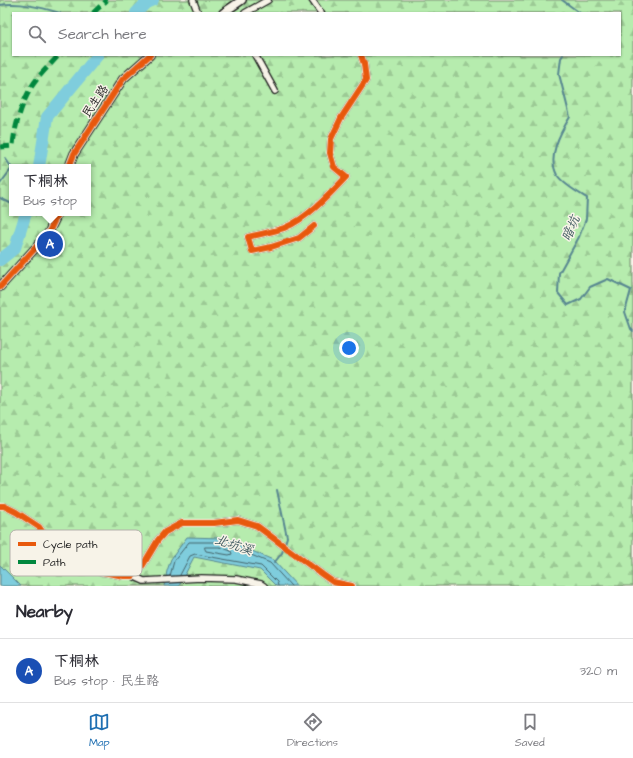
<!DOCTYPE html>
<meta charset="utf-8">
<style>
body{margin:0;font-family:"Architects Daughter","LXGW WenKai TC",sans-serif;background:#f2f2f3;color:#2b2b33}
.you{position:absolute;left:349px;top:348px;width:14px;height:14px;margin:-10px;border:3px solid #fff;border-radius:50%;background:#1a73e8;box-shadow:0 0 0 6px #1a73e833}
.badge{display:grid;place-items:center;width:26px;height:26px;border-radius:50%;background:#1f6fb2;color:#fff;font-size:13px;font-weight:700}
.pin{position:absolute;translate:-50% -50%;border:2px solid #fff;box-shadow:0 1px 4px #0006}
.popup{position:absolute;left:9px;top:164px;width:82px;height:52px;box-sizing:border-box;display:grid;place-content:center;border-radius:0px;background:#fff;filter:drop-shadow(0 1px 3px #0005);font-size:13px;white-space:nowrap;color:#7c7c81}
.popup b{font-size:15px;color:#2b2b33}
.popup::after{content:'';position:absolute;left:50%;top:100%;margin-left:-8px;border:8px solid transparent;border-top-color:#fff}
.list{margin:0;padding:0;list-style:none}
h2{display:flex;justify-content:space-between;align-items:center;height:52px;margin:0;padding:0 16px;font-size:17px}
h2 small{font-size:13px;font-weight:400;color:#7c7c81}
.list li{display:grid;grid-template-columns:26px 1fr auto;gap:12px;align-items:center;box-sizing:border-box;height:64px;padding:0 16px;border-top:1px solid #e1e1e2}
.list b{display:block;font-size:15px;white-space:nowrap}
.list p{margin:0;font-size:13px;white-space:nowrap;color:#7c7c81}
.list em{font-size:13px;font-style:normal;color:#7c7c81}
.icon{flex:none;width:22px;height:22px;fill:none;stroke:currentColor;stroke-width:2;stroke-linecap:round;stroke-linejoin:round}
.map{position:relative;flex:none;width:633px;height:586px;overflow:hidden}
.search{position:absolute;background:#fff;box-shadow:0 1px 3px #0004;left:12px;right:12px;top:12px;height:44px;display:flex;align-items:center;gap:10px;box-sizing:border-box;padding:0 14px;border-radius:0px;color:#7c7c81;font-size:15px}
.sheet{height:116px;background:#fff}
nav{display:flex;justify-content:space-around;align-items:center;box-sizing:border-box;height:56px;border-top:1px solid #e1e1e2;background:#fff;font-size:11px;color:#7c7c81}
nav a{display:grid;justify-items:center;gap:2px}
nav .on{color:#1f6fb2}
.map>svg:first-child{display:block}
.forest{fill:url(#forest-firs);stroke:#698465;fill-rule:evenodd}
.water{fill:#7fcddd;stroke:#578690}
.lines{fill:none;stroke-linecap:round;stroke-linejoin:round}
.shore{stroke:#446369;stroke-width:1}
.stream{stroke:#578690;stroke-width:2}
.river{stroke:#7fcddd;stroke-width:12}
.minor-casing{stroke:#1c1c1c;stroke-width:8}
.tertiary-casing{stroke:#1c1c1c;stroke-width:10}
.minor{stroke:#f7f3e8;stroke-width:5.5}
.tertiary{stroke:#f7f3e8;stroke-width:7}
.quiet{stroke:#00873e;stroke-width:5;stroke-dasharray:10 5;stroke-linecap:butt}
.cycleway-casing{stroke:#f7f3e8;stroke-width:8}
.cycleway{stroke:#e8590c;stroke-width:6}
.labels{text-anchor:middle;stroke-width:3;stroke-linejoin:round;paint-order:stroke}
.street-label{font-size:12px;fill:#1c1c1c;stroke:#f7f3e8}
.water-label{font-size:13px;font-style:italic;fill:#3f5a60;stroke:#f7f3e8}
.key{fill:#f7f3e8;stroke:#b5b2ab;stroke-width:1}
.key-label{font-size:11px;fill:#1c1c1c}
</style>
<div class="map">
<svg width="633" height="586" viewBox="0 0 633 586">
<defs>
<pattern id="forest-firs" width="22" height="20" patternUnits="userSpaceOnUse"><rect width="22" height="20" fill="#b6ecae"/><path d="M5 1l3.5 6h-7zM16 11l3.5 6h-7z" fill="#9cca95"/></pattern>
</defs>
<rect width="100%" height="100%" fill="#f7f3e8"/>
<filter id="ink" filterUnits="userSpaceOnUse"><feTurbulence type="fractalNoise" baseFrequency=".025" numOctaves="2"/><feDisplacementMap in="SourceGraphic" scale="8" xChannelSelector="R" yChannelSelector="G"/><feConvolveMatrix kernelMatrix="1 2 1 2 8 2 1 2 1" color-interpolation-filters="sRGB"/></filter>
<g filter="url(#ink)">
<path class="forest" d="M 0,0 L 633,0 L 633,586 L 0,586 ZM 13,13 L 620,13 L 620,55 L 13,55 ZM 12,167 L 88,167 L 88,213 L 12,213 Z"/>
<g class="water">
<path d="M 187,537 L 222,538 L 273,560 L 297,586 L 276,586 L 260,570 L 194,557 L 179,586 L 164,586 L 167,571 L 171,559 Z"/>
<path d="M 0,565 L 21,586 L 0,586 Z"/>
</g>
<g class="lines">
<g class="shore">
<path d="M 205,547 L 220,547 L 231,551 L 232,554 L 229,555 L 206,551 L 205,549 Z"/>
<path d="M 180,575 L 190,556 L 195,554 L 261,566 L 277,582 L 278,586"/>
<path d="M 170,576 L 174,561 L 189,542 L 221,542 L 270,563 L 291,586"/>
</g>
<g class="stream">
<path d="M 562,0 L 580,13"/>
<path d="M 0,5 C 20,2 40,7 60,13"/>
<path d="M 563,55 L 561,58 L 559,74 L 570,117 C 560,133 547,157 557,175 C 564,185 577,192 587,198 L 586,219 L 579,237 L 559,273 L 558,293 L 568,305 L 581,299 L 590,287 L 608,279 L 631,290 L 625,312 L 631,329 L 633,331"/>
<path d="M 5,158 L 12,168"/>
<path d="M 0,184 L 12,168"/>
<path d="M 0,198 L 12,204"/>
<path d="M 274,563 L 282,553 L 287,537 L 277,490"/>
</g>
<g class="river">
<path d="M 136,13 L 146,3 L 153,0"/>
<path d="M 39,167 L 47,117 L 98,55"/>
<path d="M 0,260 L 15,248 L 26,213"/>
</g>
<g class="minor-casing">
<g id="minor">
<path d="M 193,0 L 198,13"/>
<path d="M 312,0 L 321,13"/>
<path d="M 245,13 L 268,0"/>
<path d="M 255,55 L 275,91"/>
<path d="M 314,226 L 299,238 L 271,247 L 252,251 L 248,237 C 259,234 273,232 284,228 C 307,219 330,194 346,177 L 334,167 L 330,153 L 331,139 L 341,118 L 366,80 L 364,64 L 361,55"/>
<path d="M 0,506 L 4,506 L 16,512 L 39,527 L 60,558 L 72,566 L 124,576 L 133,576 L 143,565 L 158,540 L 165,532 L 182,523 L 214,523 L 238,520 L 257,526 L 323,575 L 333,582 L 352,586"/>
<path d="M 133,576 L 144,581 L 201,578 L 236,579 L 261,584 L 264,586"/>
</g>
</g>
<g class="tertiary-casing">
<g id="tertiary">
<path d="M 223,13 L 242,0"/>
<path d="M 69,167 L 74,154 L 123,79 L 150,55"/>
<path d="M 0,287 L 48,234 L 58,213"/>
</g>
</g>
<use href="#minor" class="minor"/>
<use href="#tertiary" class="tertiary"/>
<g class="quiet">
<path d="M 93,13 L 107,0"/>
<path d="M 0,147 L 13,146 C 14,128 22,102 32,86 C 39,75 50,65 59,55"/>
</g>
<g class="cycleway-casing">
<g id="cycleway">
<path d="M 69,167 L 74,154 L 123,79 L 150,55"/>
<path d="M 314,226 L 299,238 L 271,247 L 252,251 L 248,237 C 259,234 273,232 284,228 C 307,219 330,194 346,177 L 334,167 L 330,153 L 331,139 L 341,118 L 366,80 L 364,64 L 361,55"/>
<path d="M 0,287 L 48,234 L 58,213"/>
<path d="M 0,506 L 4,506 L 16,512 L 39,527 L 60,558 L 72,566 L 124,576 L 133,576 L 143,565 L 158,540 L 165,532 L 182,523 L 214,523 L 238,520 L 257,526 L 323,575 L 333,582 L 352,586"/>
</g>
</g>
<use href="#cycleway" class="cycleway"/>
</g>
</g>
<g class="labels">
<g class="street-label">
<text transform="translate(95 101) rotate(-56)" y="4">民生路</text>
</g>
<g class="water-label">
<text transform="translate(570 228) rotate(-66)" y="5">暗坑</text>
<text transform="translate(234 544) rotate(18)" y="5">北坑溪</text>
</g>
</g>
<rect x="10" y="530" width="132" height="46" rx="6" class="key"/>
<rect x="18" y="542" width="18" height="4" fill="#e8590c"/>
<rect x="18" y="560" width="18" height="4" fill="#00873e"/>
<g class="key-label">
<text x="43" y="548">Cycle path</text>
<text x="43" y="566">Path</text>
</g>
</svg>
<div class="you"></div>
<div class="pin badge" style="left:50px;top:244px;background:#1a4fb4">A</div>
<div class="popup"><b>下桐林</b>Bus stop</div>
<div class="search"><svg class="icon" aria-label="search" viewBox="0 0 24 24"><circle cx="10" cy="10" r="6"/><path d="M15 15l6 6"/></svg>Search here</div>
</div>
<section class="sheet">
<h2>Nearby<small></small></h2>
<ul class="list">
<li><span class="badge" style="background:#1a4fb4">A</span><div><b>下桐林</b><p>Bus stop · 民生路</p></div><em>320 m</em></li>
</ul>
</section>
<nav>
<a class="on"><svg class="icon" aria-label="map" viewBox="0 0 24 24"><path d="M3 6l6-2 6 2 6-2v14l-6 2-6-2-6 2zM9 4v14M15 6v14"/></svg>Map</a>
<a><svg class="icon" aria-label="directions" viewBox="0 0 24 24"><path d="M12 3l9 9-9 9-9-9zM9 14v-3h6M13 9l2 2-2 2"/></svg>Directions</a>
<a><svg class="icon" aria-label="saved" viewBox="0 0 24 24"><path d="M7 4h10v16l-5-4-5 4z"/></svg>Saved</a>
</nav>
